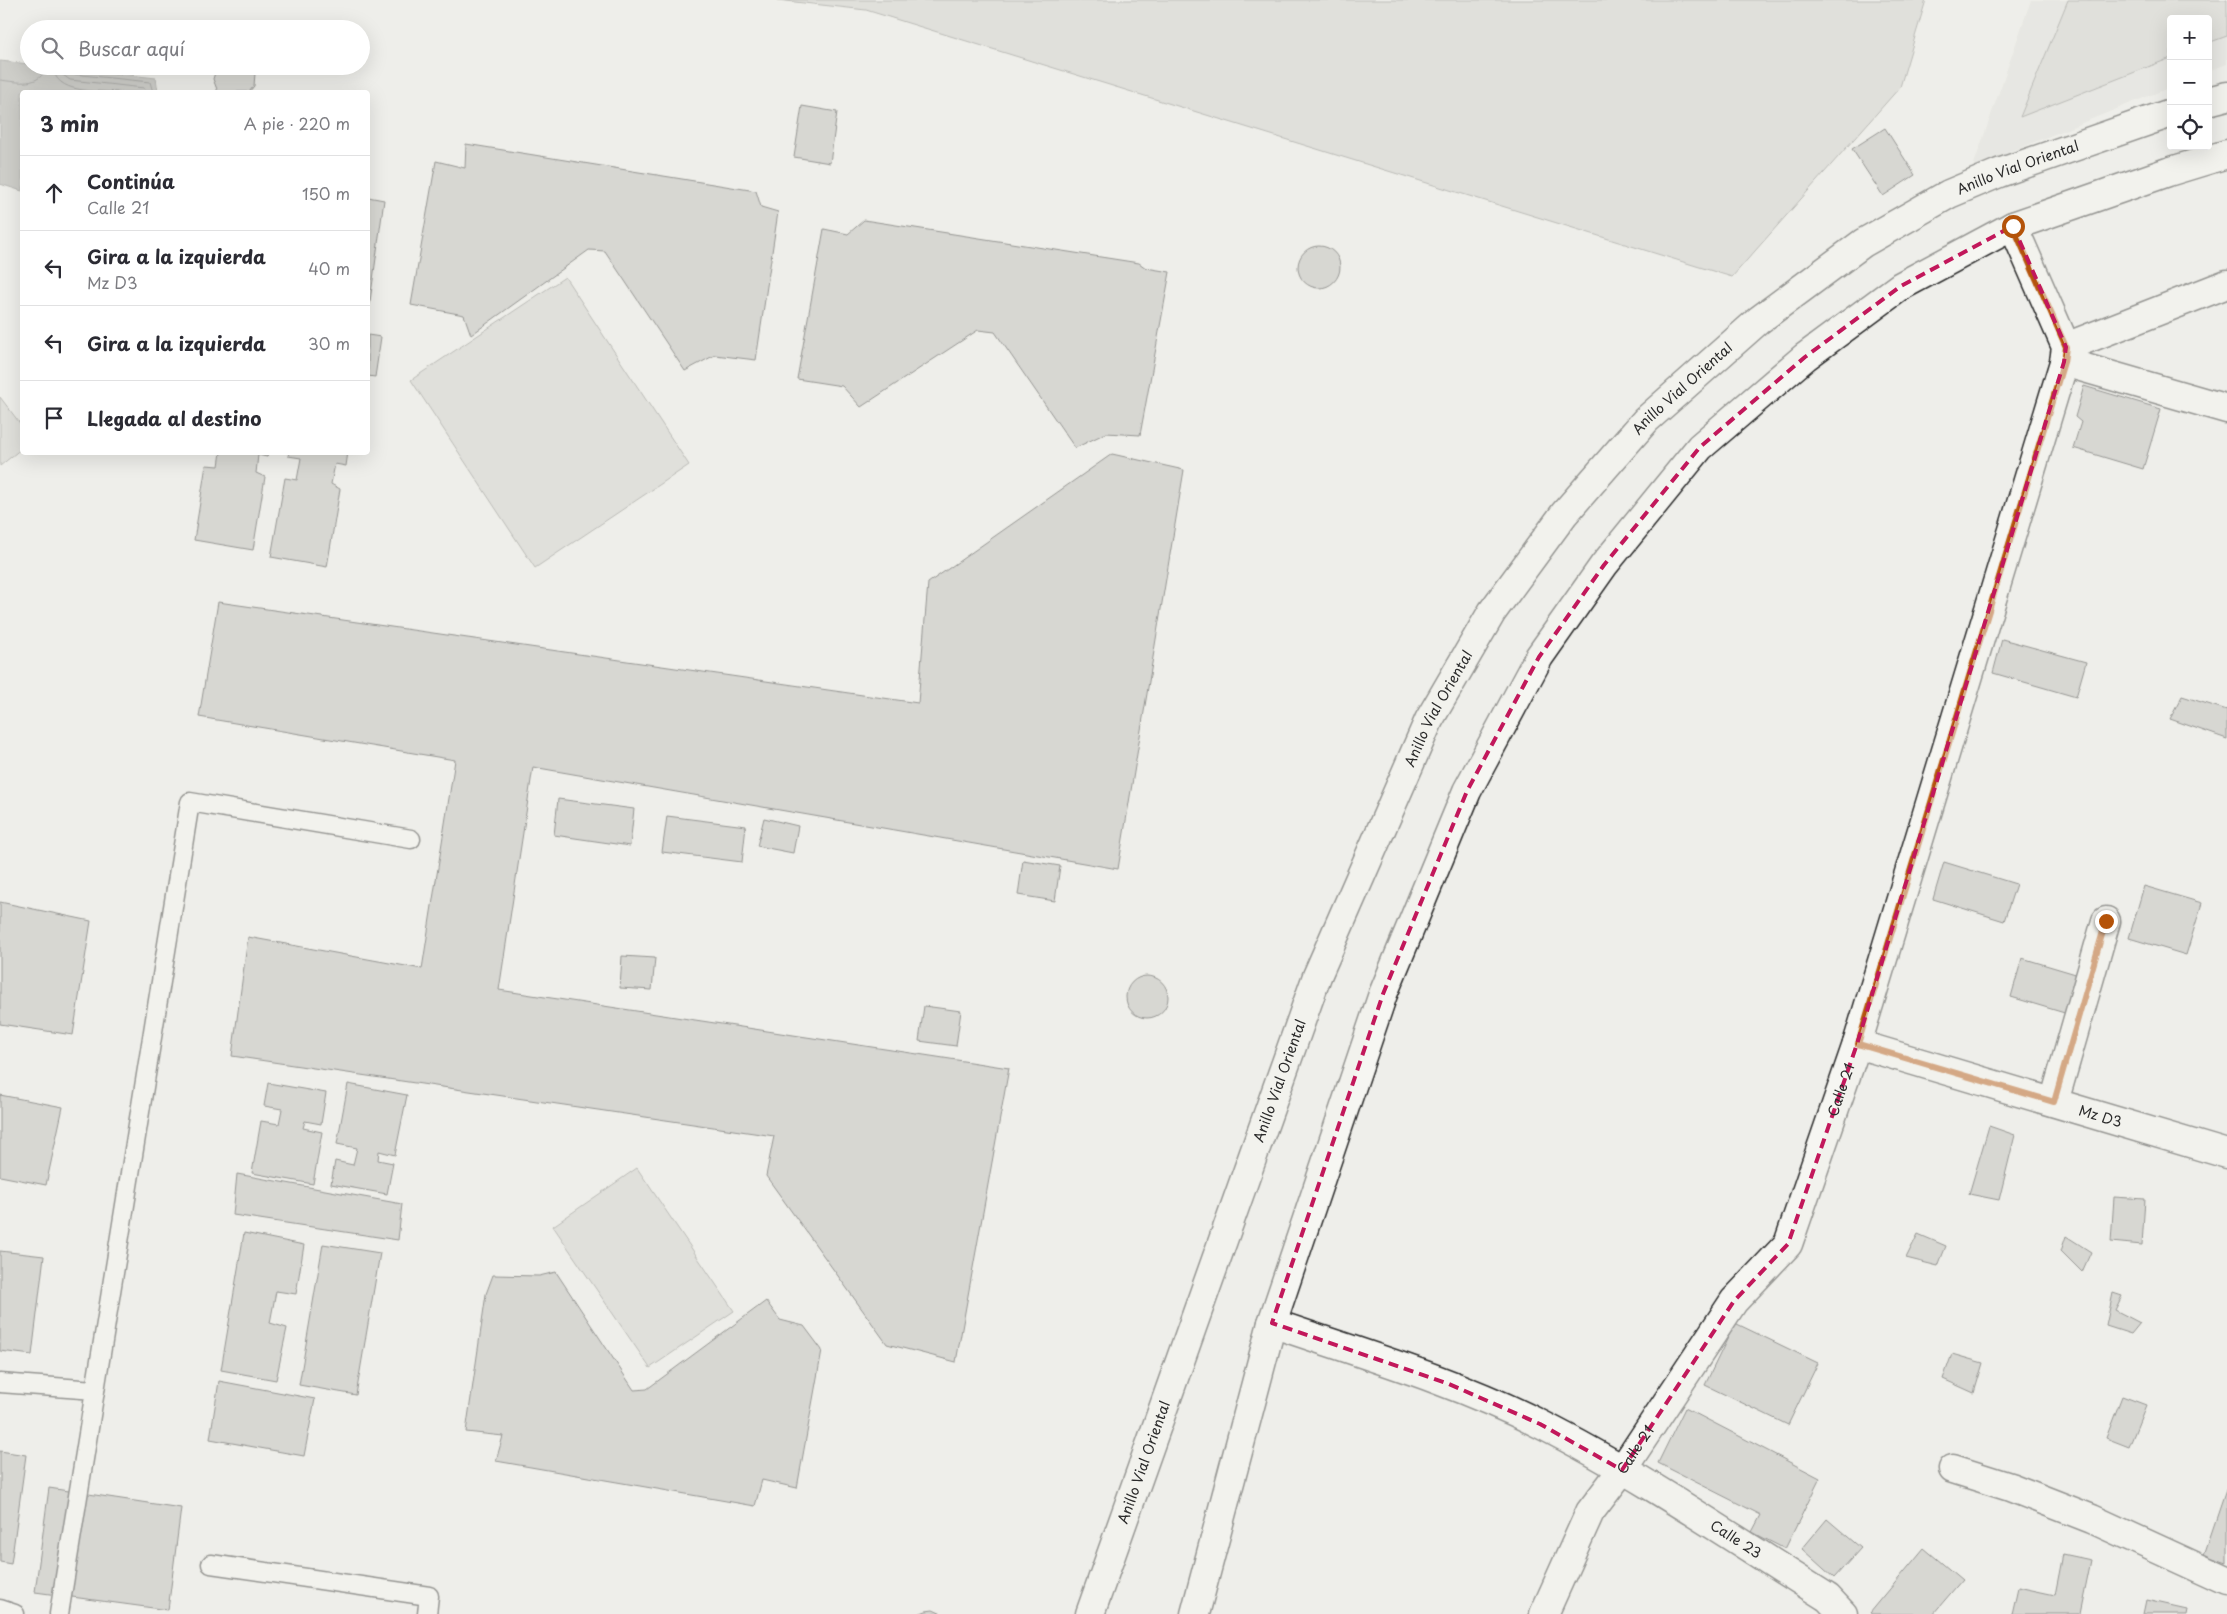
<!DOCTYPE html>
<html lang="es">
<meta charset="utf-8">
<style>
body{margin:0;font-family:"Playpen Sans",sans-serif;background:#f2f2f3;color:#2b2b33}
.controls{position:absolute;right:15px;top:15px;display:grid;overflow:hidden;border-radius:5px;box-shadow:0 5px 20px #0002}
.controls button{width:45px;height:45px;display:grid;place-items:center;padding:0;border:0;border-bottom:1px solid #e1e1e2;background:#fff;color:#2b2b33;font:25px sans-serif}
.stop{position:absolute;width:15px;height:15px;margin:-11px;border:4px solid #b45309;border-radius:50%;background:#fff}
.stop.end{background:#b45309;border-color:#fff;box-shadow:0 1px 5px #0008}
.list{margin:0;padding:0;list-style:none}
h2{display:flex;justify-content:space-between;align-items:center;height:65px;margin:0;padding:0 20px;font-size:21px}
h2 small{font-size:16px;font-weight:400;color:#7c7c81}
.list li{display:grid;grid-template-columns:32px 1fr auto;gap:15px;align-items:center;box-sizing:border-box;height:75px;padding:0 20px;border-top:1px solid #e1e1e2}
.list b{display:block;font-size:19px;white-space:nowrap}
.list p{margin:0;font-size:16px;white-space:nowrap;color:#7c7c81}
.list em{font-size:16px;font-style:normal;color:#7c7c81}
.icon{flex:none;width:28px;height:28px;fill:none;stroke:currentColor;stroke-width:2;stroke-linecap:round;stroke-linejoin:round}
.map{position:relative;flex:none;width:2227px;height:1614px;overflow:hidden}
.search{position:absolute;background:#fff;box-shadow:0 5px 20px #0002;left:20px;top:20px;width:350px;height:55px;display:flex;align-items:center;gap:12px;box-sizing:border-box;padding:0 18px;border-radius:28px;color:#7c7c81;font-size:19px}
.panel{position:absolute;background:#fff;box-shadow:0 5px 20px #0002;left:20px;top:90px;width:350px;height:365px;border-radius:5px}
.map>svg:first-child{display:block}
.built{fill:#dededb}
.green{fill:#cececa;stroke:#7c7c7a}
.water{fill:#a6a6a3;stroke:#757573}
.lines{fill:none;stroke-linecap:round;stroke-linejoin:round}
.shore{stroke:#5c5c5b;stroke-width:1}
.building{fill:#babab7;stroke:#2b2b2b}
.lane-casing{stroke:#2b2b2b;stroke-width:21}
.street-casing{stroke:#2b2b2b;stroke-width:31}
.highway-casing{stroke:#2b2b2b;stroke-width:31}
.lane{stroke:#f6f6f2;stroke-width:18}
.street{stroke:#f6f6f2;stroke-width:28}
.highway{stroke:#f6f6f2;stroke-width:28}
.route{stroke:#b45309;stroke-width:6}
.marked{fill:none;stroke:#c2185b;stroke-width:4;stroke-dasharray:10 6;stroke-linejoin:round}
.labels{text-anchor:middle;stroke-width:5;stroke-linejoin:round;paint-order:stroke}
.street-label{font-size:14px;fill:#2b2b2b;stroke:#f6f6f2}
</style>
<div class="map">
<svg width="2227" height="1614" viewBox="0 0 2227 1614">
<rect width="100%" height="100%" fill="#eeeeea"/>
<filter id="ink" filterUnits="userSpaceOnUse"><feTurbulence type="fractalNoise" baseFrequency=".02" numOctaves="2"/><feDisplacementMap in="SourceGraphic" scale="10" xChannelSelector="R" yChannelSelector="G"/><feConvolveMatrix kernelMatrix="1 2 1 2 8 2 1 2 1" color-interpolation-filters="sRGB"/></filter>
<g filter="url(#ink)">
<path class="built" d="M 2031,0 L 2227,0 L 2227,64 L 2208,71 L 2208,19 L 2171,19 L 2171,87 L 1973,167 Z"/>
<g class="green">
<path d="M 777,0 L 1926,0 L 1900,87 L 1732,277 L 866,10 Z"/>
<path d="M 2068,0 L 2227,0 L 2227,36 L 2208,43 L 2208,19 L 2171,19 L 2171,58 L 2020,117 Z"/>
<path d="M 565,277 L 689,465 L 535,568 L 411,380 Z"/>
<path d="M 0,397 L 22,426 L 22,448 L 0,466 Z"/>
<path d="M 637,1168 L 734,1311 L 650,1368 L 553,1226 Z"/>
</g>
<path class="water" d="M 0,61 L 29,64 L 29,66 L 50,66 L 156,78 L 158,92 L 22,92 L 22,191 L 0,184 Z"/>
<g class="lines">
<g class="shore">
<path d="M 53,66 C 54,95 97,90 117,92"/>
<path d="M 60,66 L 63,75 L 70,80 L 144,88 L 146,92"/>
<path d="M 67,66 L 68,71 L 72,74 L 150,82 L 153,92"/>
<path d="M 0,80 C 18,82 40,88 47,66"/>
</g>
</g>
<g class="building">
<path d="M 217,66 L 251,66 L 255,73 L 254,86 L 249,92 L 218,92 L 213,79 Z"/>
<path d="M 802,106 L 837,112 L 830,163 L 794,157 Z"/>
<path d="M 1885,128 L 1915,175 L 1883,196 L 1852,149 Z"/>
<path d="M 466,144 L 756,191 L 761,207 L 778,212 L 756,360 L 715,355 L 685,371 L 605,251 L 589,250 L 471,335 L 464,315 L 411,305 L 436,161 L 465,168 Z"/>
<path d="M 368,197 L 384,200 L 368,316 Z"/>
<path d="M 864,220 L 1139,263 L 1146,268 L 1170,272 L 1140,435 L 1106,433 L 1075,448 L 995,332 L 978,330 L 861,407 L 842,386 L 797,379 L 824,229 L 848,234 Z"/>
<circle cx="1319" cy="267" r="21"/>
<path d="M 368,335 L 381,337 L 375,377 L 368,376 Z"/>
<path d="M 2084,386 L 2161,409 L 2143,469 L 2073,448 L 2081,422 L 2075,417 Z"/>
<path d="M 221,452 L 268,452 L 267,457 L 258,455 L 256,473 L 265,477 L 253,550 L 194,540 L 206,465 L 219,466 Z"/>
<path d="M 289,452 L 348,452 L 346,466 L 335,464 L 331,484 L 340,489 L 327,567 L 271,557 L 285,478 L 297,480 L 301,458 L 288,456 Z"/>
<path d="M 1112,454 L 1184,470 L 1118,869 L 533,767 L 499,990 L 1009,1068 L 956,1362 L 887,1344 L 766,1176 L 774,1136 L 232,1056 L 248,937 L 422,969 L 455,760 L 199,717 L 218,602 L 918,703 L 928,583 Z"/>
<path d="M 2002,639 L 2086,662 L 2076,697 L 1993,673 Z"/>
<path d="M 2182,696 L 2227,710 L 2227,739 L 2170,719 Z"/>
<path d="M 558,799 L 634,809 L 630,846 L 554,835 Z"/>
<path d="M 667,816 L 746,826 L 742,862 L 662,852 Z"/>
<path d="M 764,818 L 798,826 L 793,853 L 757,846 Z"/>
<path d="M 1023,860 L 1060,866 L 1055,901 L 1018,895 Z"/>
<path d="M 1944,862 L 2016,884 L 2004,921 L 1933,899 Z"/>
<path d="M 2144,886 L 2202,903 L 2186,955 L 2129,938 Z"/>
<path d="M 0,902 L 91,921 L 73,1035 L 0,1024 Z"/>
<path d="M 622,956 L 655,958 L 652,990 L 620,988 Z"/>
<path d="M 2022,958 L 2079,975 L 2068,1014 L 2011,997 Z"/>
<circle cx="1147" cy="997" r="21"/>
<path d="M 924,1006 L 961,1011 L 956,1046 L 919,1041 Z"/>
<path d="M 268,1083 L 326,1093 L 321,1124 L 305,1121 L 303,1128 L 322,1132 L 313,1184 L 252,1173 L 261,1121 L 279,1124 L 282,1109 L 264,1106 Z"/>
<path d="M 348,1084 L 407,1095 L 395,1155 L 379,1151 L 378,1160 L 393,1163 L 387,1194 L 331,1184 L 335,1161 L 353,1165 L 357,1148 L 337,1144 Z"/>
<path d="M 0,1095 L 63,1107 L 46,1185 L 0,1176 Z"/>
<path d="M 1989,1126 L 2015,1135 L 1999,1200 L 1969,1194 Z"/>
<path d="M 237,1174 L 402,1204 L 398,1240 L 233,1215 Z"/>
<path d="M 2114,1197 L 2145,1199 L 2142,1245 L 2111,1242 Z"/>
<path d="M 244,1233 L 304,1245 L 296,1294 L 276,1291 L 270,1323 L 287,1328 L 276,1380 L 221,1370 Z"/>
<path d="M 1918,1234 L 1946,1246 L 1938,1266 L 1906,1258 Z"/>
<path d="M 2066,1236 L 2091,1252 L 2082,1272 L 2061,1251 Z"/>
<path d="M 323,1244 L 380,1253 L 356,1395 L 299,1385 Z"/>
<path d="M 0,1251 L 44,1256 L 32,1355 L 0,1351 Z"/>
<path d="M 556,1272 L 634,1390 L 647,1389 L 766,1301 L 780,1320 L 804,1326 L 822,1350 L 797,1488 L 762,1480 L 755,1506 L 496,1461 L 503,1436 L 466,1432 L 486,1294 L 493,1275 L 539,1276 Z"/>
<path d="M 2113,1293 L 2122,1296 L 2115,1310 L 2140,1323 L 2131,1334 L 2106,1326 Z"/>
<path d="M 1735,1323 L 1818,1363 L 1788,1425 L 1705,1385 Z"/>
<path d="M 1952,1354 L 1983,1363 L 1974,1393 L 1943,1379 Z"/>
<path d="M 219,1381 L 315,1399 L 304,1456 L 210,1439 Z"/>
<path d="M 2122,1396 L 2146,1405 L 2129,1447 L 2106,1438 Z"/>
<path d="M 1685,1408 L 1820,1478 L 1785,1549 L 1752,1532 L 1761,1515 L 1658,1463 Z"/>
<path d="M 0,1451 L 26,1455 L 11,1564 L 0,1562 Z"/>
<path d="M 2227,1487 L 2227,1563 L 2204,1555 Z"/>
<path d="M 49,1488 L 181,1508 L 168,1610 L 35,1592 Z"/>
<path d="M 1827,1519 L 1861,1548 L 1834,1578 L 1802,1549 Z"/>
<path d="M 1924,1548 L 1962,1580 L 1933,1614 L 1872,1614 L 1870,1613 Z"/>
<path d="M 2063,1554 L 2091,1560 L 2080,1614 L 2012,1614 L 2018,1587 L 2055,1595 Z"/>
<path d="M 2147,1600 L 2187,1609 L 2186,1614 L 2144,1614 Z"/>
<path d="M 933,1610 L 942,1614 L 918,1614 L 926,1611 Z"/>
</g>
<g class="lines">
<g class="lane-casing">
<g id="lane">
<path d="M 0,1383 L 95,1390"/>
<path d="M 211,1564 L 429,1596 L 427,1614"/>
<path d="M 0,1609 L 15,1614"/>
<path d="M 59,1614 L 190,802 L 411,839"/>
</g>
</g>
<g class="street-casing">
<g id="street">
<path d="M 2066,347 L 2227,284"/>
<path d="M 2064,362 L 2227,409"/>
<path id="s1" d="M 1857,1044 L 2227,1154"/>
<path d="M 2054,1102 L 2106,921"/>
<path id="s2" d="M 1272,1323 C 1362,1354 1455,1381 1540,1424 C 1639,1474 1734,1539 1828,1598 L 1843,1614"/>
<path d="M 1953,1469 L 2010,1487 L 2092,1519 L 2227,1581"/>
<path id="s3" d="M 1544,1614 L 1590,1512 L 1622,1470 L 1734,1301 L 1788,1244 L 1857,1044 L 2064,362 L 2066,347 L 2013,226"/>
</g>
</g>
<g class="highway-casing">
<g id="highway">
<path d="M 2208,101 L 2227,96"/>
<path id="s4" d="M 1090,1614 L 1317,976 L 1429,720 L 1492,612 L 1564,514 L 1646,420 L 1759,320 L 1863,243 L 1949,194 L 1999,173 L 2171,113"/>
<path d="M 1195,1614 L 1272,1323 L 1383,994 L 1467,791 L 1539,657 L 1604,565 L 1700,447 L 1805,357 L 1901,286 L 2013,226 L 2168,172 L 2227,154"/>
</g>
</g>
<use href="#lane" class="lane"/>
<use href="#street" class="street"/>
<use href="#highway" class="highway"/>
</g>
</g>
<g class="lines" filter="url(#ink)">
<path class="route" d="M 2013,226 L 2066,347 L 2064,362 L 1858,1044 L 2054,1102 L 2106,921"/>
</g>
<path d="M0 0H2227V1614H0ZM 2013,226 L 2066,347 L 2064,362 L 1857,1044 L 1788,1244 L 1734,1301 L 1622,1470 L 1540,1424 L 1449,1384 L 1272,1323 L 1383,994 L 1467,791 L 1539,657 L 1604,565 L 1700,447 L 1805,357 L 1901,286 Z" fill="#eeeeea" fill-opacity=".55" fill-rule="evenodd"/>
<path class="marked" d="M 2013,226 L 2066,347 L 2064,362 L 1857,1044 L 1788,1244 L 1734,1301 L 1622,1470 L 1540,1424 L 1449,1384 L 1272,1323 L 1383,994 L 1467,791 L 1539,657 L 1604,565 L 1700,447 L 1805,357 L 1901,286 Z"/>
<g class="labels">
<g class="street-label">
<text dy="5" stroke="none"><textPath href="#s4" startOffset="1781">Anillo Vial Oriental</textPath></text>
<text dy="5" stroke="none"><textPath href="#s4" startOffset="1376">Anillo Vial Oriental</textPath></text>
<text dy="5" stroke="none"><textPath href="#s4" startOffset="971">Anillo Vial Oriental</textPath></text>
<text dy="5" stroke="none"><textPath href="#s4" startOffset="566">Anillo Vial Oriental</textPath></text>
<text dy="5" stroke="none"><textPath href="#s3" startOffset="609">Calle 21</textPath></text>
<text dy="5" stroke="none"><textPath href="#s1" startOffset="254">Mz D3</textPath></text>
<text dy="5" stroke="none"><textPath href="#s3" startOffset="189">Calle 21</textPath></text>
<text dy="5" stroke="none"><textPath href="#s4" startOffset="161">Anillo Vial Oriental</textPath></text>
<text dy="5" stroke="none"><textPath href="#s2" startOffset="514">Calle 23</textPath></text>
</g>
</g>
</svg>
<div class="controls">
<button>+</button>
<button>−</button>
<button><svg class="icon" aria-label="locate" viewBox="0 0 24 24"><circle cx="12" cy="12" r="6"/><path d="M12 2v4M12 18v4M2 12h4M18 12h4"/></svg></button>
</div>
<div class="stop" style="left:2013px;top:226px"></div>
<div class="stop end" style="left:2106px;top:921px"></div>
<div class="search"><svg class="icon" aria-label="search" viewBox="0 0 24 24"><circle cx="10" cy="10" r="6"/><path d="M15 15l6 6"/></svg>Buscar aquí</div>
<section class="panel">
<h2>3 min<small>A pie · 220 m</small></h2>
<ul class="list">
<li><svg class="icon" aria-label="ahead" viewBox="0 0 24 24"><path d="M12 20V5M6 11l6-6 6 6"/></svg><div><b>Continúa</b><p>Calle 21</p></div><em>150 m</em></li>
<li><svg class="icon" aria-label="left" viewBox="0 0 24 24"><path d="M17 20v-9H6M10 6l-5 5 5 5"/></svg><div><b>Gira a la izquierda</b><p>Mz D3</p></div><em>40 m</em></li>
<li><svg class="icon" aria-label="left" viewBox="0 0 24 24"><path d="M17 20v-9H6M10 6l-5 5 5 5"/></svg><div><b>Gira a la izquierda</b></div><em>30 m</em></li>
<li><svg class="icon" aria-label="arrive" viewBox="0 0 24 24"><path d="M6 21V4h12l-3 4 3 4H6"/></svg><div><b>Llegada al destino</b></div></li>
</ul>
</section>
</div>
